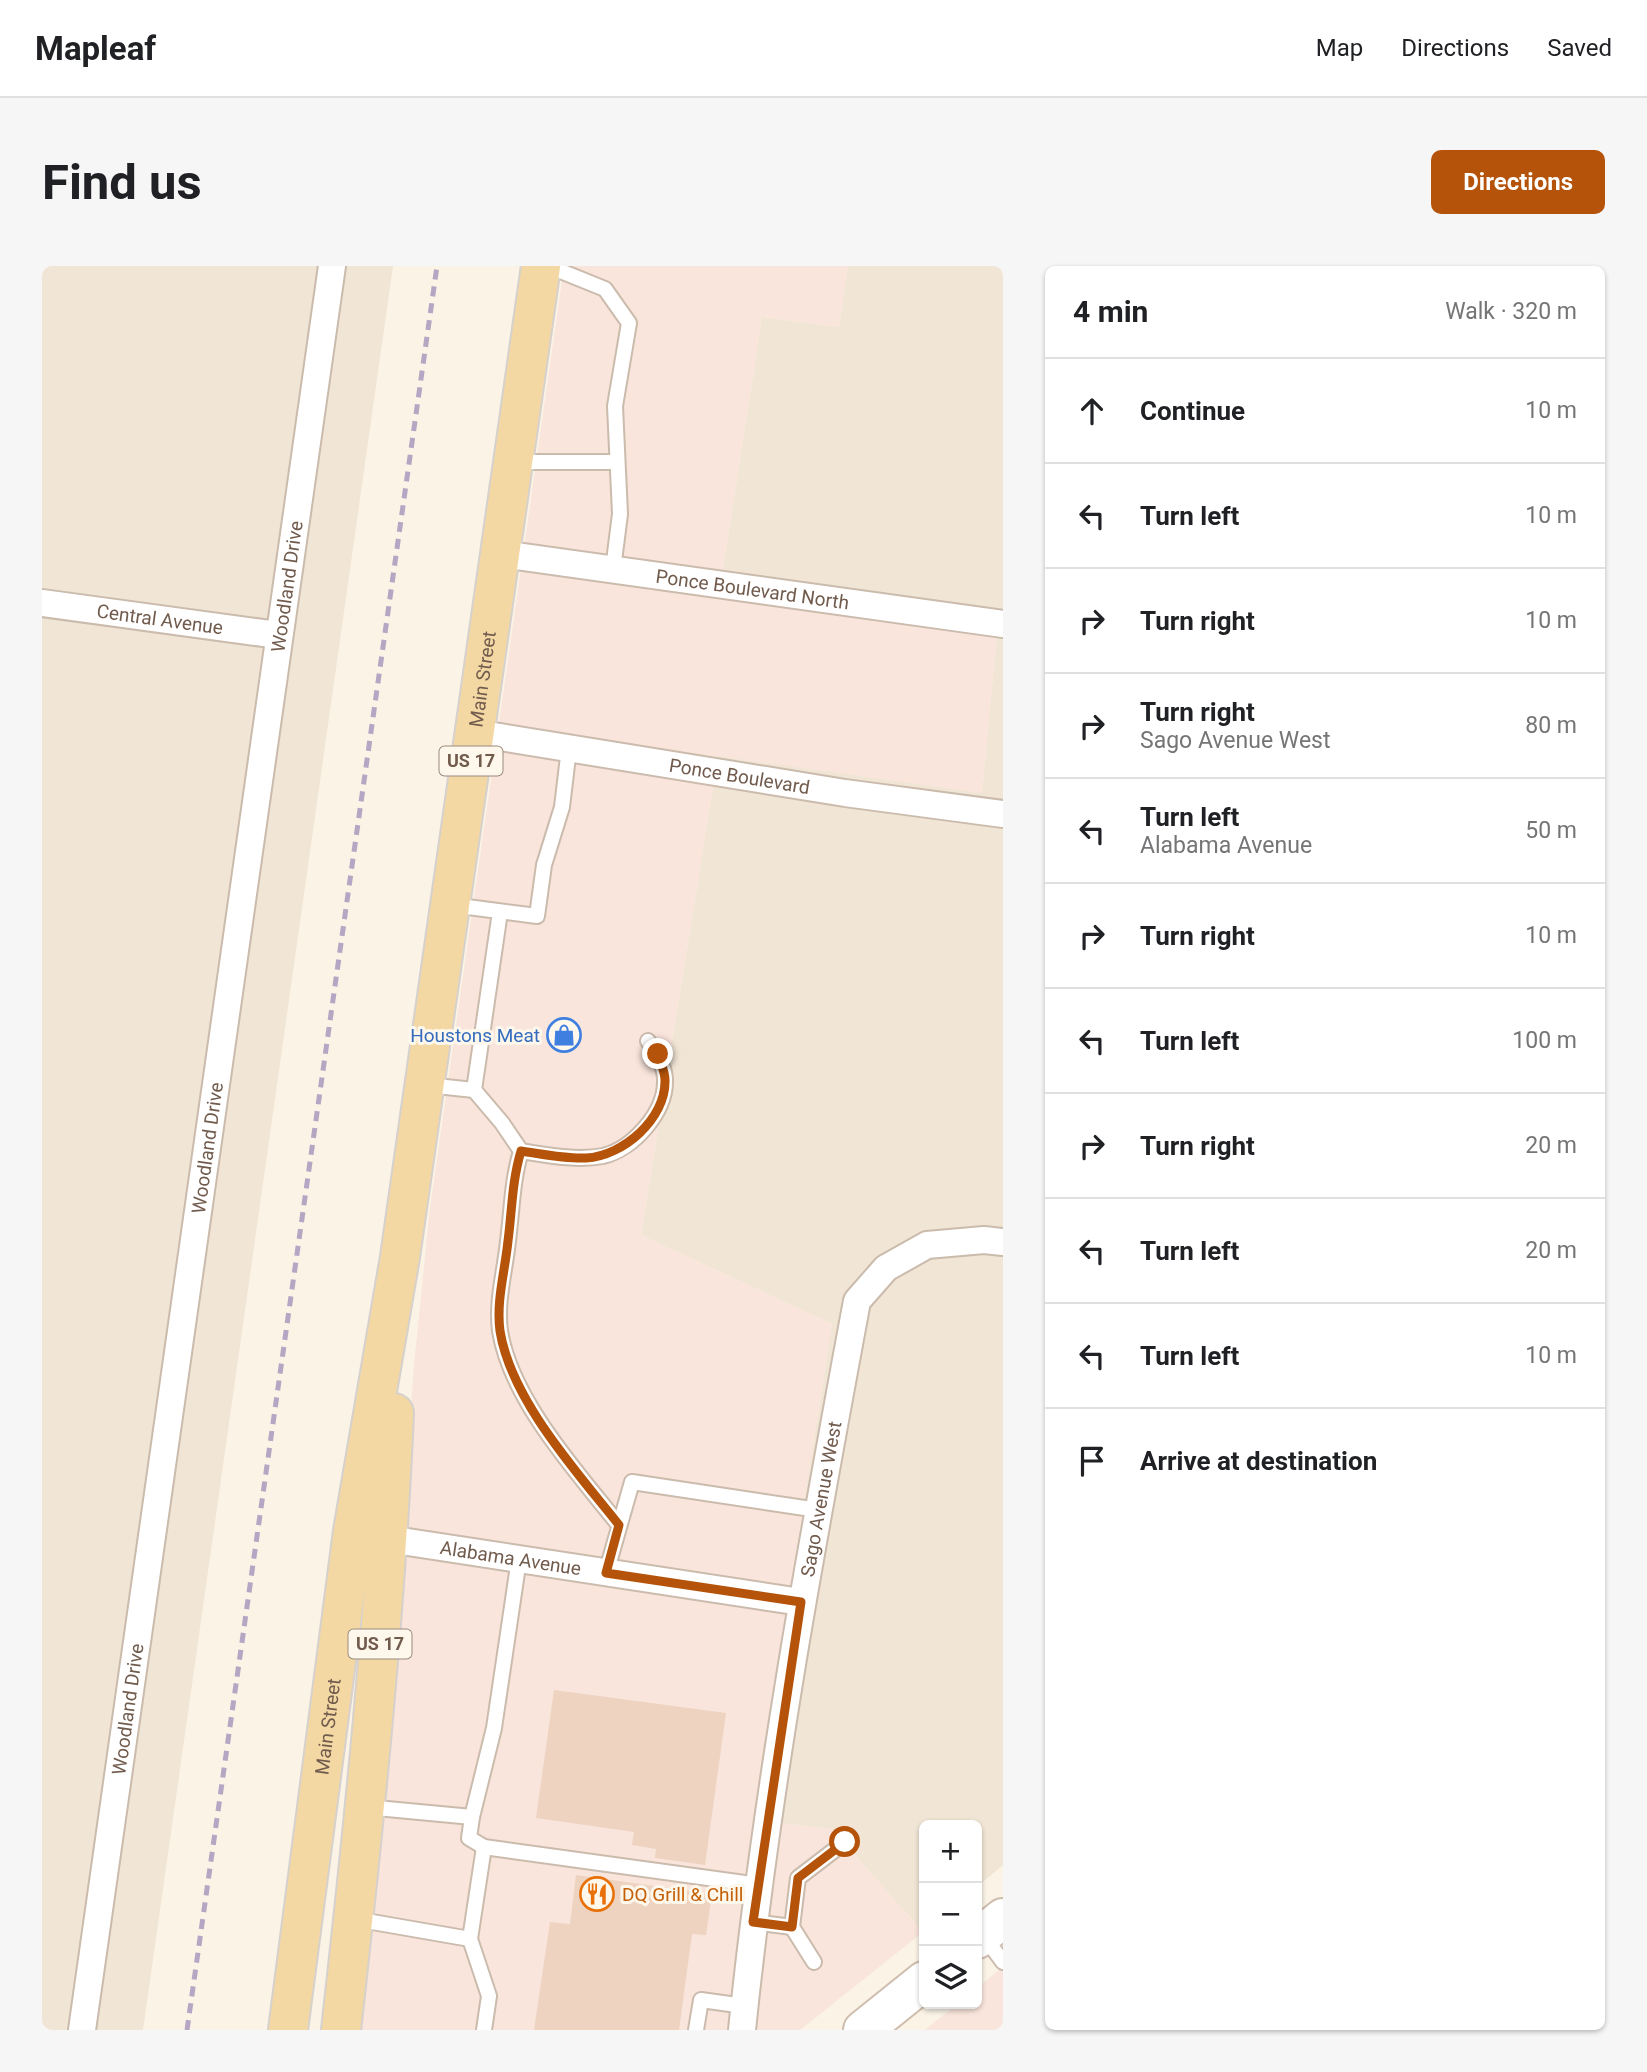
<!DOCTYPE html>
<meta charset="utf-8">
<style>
body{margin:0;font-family:Roboto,sans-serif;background:#f6f6f6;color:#202124}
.controls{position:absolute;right:21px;bottom:21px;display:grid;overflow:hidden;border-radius:10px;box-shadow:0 2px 5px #0004}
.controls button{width:63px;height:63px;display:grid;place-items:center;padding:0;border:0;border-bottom:2px solid #e0e0e0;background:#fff;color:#202124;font:35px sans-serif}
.stop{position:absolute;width:21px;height:21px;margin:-16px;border:5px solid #b45309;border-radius:50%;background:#fff}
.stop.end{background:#b45309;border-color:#fff;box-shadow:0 2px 7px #0008}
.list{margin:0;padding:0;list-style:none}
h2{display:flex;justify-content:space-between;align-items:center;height:91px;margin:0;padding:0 28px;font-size:30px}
h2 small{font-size:23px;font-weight:400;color:#757577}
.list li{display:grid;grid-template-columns:46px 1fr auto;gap:21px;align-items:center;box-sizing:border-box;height:105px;padding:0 28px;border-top:2px solid #e0e0e0}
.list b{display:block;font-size:26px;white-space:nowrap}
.list p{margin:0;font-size:23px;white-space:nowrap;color:#757577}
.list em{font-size:23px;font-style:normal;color:#757577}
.icon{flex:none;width:38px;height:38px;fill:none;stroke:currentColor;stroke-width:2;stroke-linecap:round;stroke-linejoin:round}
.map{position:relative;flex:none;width:961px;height:1764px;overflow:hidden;border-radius:10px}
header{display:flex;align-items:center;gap:42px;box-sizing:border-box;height:98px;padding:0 35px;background:#fff;border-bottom:2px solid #e0e0e0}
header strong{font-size:33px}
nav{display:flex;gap:38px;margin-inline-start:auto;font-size:24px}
.intro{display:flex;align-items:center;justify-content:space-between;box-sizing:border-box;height:168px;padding:0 42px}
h1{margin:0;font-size:49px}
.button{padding:18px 32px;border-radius:10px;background:#b45309;color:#fff;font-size:24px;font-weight:700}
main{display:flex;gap:42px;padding:0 42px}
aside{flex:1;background:#fff;border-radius:10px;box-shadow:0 2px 5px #0004}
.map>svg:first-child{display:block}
.residential{fill:#f1e5d5}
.commercial{fill:#f9e5db}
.building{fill:#edd3c0}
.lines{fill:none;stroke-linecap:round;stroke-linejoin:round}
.lane-casing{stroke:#cbbbad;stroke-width:18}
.street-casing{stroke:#cbbbad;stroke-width:30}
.secondary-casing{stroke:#cfbdae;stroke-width:42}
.primary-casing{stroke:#d7d1cd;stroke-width:42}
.lane{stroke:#fff;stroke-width:14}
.street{stroke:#fff;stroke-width:26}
.secondary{stroke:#fff;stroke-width:38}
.primary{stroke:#f3d8a4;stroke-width:38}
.rail{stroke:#b6a5c3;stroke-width:5;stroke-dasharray:10 7;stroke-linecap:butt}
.route{stroke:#b45309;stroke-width:9}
.labels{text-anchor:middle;stroke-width:6;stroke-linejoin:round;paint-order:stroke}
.shield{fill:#fdf7ec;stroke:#9b8a7d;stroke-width:2}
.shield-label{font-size:18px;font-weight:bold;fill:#715b4d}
.street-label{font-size:19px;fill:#715b4d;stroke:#fdf7ec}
.shop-label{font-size:19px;fill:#366cbe;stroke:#fdf7ec;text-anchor:end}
.food-label{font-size:19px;fill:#c56008;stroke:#fdf7ec;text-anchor:start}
</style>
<header>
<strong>Mapleaf</strong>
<nav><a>Map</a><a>Directions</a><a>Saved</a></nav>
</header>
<div class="intro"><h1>Find us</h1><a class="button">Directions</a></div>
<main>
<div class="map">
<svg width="961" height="1764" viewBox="0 0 961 1764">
<rect width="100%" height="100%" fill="#faf3e6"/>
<g class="residential">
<path d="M 0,0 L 351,0 L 101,1764 L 0,1764 Z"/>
<path d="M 806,0 L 961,0 L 961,1599 L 935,1621 L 935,1559 L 882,1559 L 881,1666 L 790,1563 L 712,1554 L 790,1058 L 599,969 L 676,490 L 940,526 L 955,368 L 677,329 L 720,51 L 797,61 Z"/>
</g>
<g class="commercial">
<path d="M 522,0 L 806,0 L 797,61 L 720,51 L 677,329 L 955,368 L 940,527 L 676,490 L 599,969 L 790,1058 L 712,1554 L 790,1563 L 881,1666 L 758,1764 L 317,1764 L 339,1561 L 372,1099 L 388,942 Z"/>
<path d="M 961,1701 L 961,1764 L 883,1764 L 915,1738 L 935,1738 L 935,1722 Z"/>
</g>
<g class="building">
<path d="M 512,1424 L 684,1447 L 663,1599 L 613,1592 L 614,1583 L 590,1579 L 592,1566 L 494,1552 Z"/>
<path d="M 534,1609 L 670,1628 L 664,1669 L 650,1668 L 637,1764 L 492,1764 L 508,1656 L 528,1658 Z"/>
</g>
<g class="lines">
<g class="lane-casing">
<g id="lane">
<path d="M 506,0 L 563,23 L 587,57 L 573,140 L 578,248 L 571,303"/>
<path d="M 473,196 L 575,196"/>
<path d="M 410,639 L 495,650 L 502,599 L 520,541 L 527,482"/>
<path d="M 458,646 L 432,824 L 460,857 L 479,885 C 505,889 534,895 561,890 C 591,883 624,846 623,814 C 623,800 614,786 606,775"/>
<path d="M 385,819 L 432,824"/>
<path d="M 479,885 C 470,915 470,944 466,975 C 463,1005 454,1035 458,1065 C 469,1134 535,1206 577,1259"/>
<path d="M 564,1307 L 590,1216 L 776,1244"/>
<path d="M 324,1541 L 430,1551 L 452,1462 L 477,1293"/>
<path d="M 430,1551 L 427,1572 L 442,1581"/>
<path d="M 313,1653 L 428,1673"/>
<path d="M 711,1656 L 750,1661"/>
<path d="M 941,1669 L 961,1696"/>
<path d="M 772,1696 L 750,1661 L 756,1612 L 803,1576"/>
<path d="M 442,1764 L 447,1730 L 428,1673 L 442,1581 L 717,1619"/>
<path d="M 654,1764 L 659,1734 L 702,1740"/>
</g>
</g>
<g class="street-casing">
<g id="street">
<path id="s1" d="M 459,288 L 961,358"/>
<path id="s2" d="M 0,337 L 236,369"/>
<path id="s3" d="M 433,467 L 803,527 L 961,548"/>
<path id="s4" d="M 346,1273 L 759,1336"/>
<path id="s5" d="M 40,1764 L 290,0"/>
<path id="s6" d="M 700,1764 C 725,1519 770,1277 815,1035 L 844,1002 L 885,979 L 942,974 L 961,976"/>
</g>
</g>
<g class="secondary-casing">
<g id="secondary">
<path d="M 935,1673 L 961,1652"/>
<path d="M 821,1764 L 882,1715"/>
</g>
</g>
<g class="primary-casing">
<g id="primary">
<path id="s7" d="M 246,1764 L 311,1265 L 358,991 L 499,0"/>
<path d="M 299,1764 C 322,1559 343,1353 352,1147"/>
</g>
</g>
<use href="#lane" class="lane"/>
<use href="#street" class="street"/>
<use href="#secondary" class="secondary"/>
<use href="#primary" class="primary"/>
<path class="rail" d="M 145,1764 L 395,0"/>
</g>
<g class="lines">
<path class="route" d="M 616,788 C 618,796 623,805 623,814 C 624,853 581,890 544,892 C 523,893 500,888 479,885 C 470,915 470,944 466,975 C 463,1005 454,1035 458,1065 C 469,1134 535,1206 577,1259 L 564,1307 L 759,1336 L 711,1656 L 750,1661 L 756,1612 L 803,1576"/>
</g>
<defs>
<g id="shop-ring" transform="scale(1.75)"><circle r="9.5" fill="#fdf7ec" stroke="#3f7fe0" stroke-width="1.5"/><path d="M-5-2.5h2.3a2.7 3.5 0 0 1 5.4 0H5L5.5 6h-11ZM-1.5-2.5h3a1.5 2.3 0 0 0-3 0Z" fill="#3f7fe0"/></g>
<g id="restaurant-ring" transform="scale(1.75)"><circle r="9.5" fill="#fdf7ec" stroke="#e8710a" stroke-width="1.5"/><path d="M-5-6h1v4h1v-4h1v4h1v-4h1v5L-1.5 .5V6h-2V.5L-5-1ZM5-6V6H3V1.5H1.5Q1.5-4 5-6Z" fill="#e8710a"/></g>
</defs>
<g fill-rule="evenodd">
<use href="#shop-ring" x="522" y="769"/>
<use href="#restaurant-ring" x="555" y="1628"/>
</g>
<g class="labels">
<g class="shield">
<rect x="397.5" y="480.5" width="63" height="29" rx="5"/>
<rect x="306.5" y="1363.5" width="63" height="29" rx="5"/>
</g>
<g class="shield-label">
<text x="429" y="501">US 17</text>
<text x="338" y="1384">US 17</text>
</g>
<g class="street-label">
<text dy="7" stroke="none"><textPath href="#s5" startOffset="1458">Woodland Drive</textPath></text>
<text dy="7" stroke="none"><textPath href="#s1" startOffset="254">Ponce Boulevard North</textPath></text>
<text dy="7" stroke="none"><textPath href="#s2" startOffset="119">Central Avenue</textPath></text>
<text dy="7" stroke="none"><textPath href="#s7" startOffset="1365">Main Street</textPath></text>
<text dy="7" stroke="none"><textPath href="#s3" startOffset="268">Ponce Boulevard</textPath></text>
<text dy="7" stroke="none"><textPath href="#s5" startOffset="891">Woodland Drive</textPath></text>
<text dy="7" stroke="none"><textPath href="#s6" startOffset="537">Sago Avenue West</textPath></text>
<text dy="7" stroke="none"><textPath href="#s4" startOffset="124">Alabama Avenue</textPath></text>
<text dy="7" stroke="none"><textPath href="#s5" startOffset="324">Woodland Drive</textPath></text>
<text dy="7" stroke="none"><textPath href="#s7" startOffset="306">Main Street</textPath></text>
</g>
<g class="shop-label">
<text x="498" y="776">Houstons Meat</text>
</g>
<g class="food-label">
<text x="580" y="1635">DQ Grill &amp; Chill</text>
</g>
</g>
</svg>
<div class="controls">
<button>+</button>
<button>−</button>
<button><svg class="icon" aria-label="layers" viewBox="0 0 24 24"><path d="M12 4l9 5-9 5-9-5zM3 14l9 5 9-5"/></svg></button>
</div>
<div class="stop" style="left:803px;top:1576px"></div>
<div class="stop end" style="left:616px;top:788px"></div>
</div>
<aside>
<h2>4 min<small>Walk · 320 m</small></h2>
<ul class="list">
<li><svg class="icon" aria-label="ahead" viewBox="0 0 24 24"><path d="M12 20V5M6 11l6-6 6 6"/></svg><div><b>Continue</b></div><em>10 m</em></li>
<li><svg class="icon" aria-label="left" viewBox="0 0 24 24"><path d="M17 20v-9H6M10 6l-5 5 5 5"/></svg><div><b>Turn left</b></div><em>10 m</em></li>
<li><svg class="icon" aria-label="right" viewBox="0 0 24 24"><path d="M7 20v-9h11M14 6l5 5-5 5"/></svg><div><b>Turn right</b></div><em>10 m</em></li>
<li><svg class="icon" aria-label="right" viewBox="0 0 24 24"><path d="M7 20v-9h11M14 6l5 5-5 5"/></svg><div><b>Turn right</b><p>Sago Avenue West</p></div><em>80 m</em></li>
<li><svg class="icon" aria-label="left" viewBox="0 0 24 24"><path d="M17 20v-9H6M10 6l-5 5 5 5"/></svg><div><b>Turn left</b><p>Alabama Avenue</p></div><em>50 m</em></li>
<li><svg class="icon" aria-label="right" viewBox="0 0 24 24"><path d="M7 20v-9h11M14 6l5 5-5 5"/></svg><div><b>Turn right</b></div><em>10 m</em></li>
<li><svg class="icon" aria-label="left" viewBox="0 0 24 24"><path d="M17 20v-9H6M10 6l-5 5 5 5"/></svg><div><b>Turn left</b></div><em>100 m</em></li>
<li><svg class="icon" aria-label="right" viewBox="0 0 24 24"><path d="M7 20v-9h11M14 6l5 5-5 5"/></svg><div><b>Turn right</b></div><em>20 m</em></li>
<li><svg class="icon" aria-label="left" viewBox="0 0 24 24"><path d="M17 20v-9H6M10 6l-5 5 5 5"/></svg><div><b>Turn left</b></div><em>20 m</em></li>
<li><svg class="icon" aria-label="left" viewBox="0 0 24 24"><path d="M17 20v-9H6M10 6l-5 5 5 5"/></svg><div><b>Turn left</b></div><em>10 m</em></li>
<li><svg class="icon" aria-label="arrive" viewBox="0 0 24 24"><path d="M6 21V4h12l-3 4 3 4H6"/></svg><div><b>Arrive at destination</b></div></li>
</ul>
</aside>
</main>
